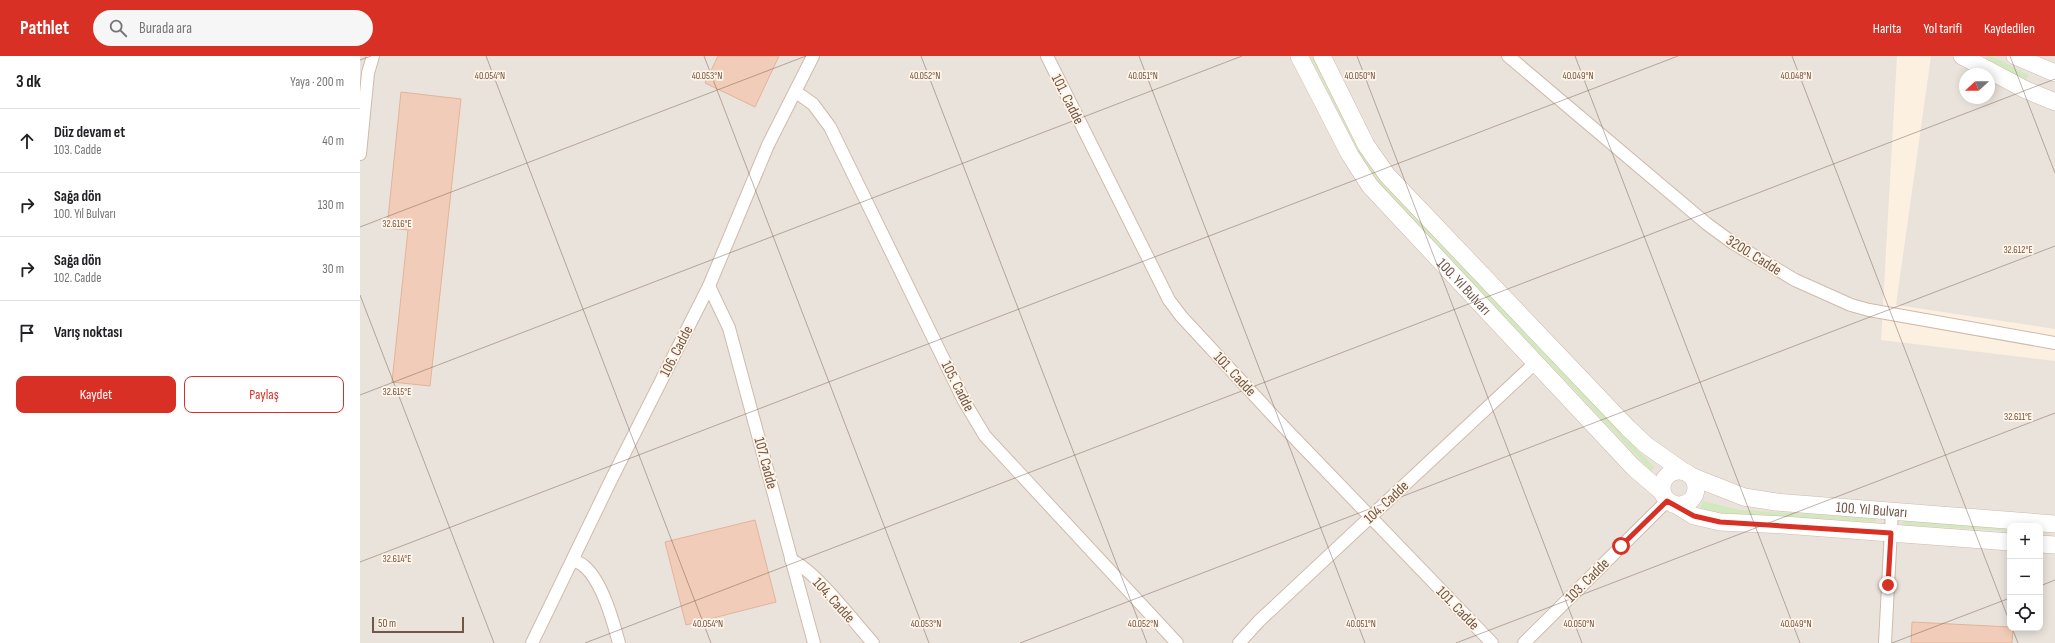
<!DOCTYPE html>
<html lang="tr">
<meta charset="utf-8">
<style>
body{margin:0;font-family:"Sofia Sans Condensed",sans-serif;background:#f6f6f6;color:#202124}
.controls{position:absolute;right:12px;bottom:12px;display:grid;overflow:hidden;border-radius:8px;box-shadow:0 2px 10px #0003}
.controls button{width:36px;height:36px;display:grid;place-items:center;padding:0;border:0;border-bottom:1px solid #e0e0e0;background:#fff;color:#202124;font:20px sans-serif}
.compass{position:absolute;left:1599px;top:12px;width:36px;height:36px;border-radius:50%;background:#fff;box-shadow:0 2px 10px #0003;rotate:249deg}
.scale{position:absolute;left:12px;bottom:10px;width:92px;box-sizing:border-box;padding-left:4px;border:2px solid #725648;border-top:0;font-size:11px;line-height:14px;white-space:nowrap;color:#725648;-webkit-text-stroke:3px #fff5e7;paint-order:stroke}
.stop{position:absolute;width:12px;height:12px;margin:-9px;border:3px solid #d93025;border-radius:50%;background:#fff}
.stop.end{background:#d93025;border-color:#fff;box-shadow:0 1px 4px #0008}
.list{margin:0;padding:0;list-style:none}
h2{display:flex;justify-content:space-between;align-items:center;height:52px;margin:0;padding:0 16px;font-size:17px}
h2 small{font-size:13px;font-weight:400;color:#757577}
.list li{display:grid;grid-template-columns:26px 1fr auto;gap:12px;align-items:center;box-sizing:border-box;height:64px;padding:0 16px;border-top:1px solid #e0e0e0}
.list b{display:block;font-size:15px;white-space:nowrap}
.list p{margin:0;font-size:13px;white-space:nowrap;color:#757577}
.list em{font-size:13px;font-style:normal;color:#757577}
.actions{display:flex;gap:8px;padding:12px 16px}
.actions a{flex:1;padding:9px 0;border:1px solid #d93025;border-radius:8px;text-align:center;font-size:14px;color:#d93025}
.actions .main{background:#d93025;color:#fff}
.icon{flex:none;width:22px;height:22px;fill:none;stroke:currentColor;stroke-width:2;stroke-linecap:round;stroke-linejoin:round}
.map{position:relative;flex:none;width:1695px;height:587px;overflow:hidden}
header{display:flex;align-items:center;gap:24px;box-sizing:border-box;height:56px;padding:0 20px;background:#d93025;color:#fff}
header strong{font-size:19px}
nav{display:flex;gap:22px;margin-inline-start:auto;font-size:14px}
.search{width:280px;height:36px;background:#f6f6f6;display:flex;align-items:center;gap:10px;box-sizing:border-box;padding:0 14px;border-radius:22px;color:#757577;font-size:15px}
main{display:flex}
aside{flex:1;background:#fff}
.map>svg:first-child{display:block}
.industrial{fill:#eae3dc;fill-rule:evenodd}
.green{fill:#d2e9c0}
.building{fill:#f1cdb9;stroke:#e3b39a}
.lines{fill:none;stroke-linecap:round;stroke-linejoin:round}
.street-casing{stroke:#cfbaab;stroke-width:14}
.secondary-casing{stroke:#d2b9a8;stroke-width:18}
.street{stroke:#fff;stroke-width:12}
.secondary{stroke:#fff;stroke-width:17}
.route{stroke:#d93025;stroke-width:5}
.ticks{fill:none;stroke:#725648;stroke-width:1;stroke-opacity:0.45}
.labels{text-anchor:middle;stroke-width:3.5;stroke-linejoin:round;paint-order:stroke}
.street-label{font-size:15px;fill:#725648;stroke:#fff5e7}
.ticks-label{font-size:10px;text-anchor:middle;fill:#725648;stroke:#fff5e7;stroke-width:3.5;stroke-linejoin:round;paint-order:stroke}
</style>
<header>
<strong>Pathlet</strong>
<div class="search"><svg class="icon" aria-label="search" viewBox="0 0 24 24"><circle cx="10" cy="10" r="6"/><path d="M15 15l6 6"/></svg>Burada ara</div>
<nav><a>Harita</a><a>Yol tarifi</a><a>Kaydedilen</a></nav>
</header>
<main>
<aside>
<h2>3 dk<small>Yaya · 200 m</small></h2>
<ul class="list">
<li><svg class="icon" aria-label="ahead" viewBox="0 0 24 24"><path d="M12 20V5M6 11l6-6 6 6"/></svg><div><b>Düz devam et</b><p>103. Cadde</p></div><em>40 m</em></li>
<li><svg class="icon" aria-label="right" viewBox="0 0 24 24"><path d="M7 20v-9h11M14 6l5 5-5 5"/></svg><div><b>Sağa dön</b><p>100. Yıl Bulvarı</p></div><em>130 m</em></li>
<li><svg class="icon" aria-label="right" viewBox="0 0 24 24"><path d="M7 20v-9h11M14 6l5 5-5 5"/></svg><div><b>Sağa dön</b><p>102. Cadde</p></div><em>30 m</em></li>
<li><svg class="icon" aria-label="arrive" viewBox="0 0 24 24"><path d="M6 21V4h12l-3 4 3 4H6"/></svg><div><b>Varış noktası</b></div></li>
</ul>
<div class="actions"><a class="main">Kaydet</a><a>Paylaş</a></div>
</aside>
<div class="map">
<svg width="1695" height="587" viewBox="0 0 1695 587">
<rect width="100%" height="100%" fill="#fcf0e1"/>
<g class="industrial">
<path d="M 0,0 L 1537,0 L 1521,284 L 1695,305 L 1695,587 L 0,587 ZM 1650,470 L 1680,470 L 1680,572 L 1650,572 Z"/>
<path d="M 1571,0 L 1695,0 L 1695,273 L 1536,249 ZM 1605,18 L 1629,18 L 1629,42 L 1605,42 Z"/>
</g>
<g class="green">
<path d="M 950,0 L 955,0 L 1074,180 L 1294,411 L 1291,415 L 1014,123 L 1005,109 Z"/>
<path d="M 1627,0 L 1632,0 L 1668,19 L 1665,26 L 1625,6 Z"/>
<path d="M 1343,445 L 1380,454 L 1517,462 L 1516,466 L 1355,457 L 1340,452 Z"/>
<path d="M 1542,465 L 1650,471 L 1650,475 L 1542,469 Z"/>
</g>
<g class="building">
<path d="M 358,0 L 419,0 L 395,51 L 345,27 Z"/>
<path d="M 41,36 L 101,43 L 70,330 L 32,326 L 48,174 L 27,172 Z"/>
<path d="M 395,464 L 416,546 L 326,569 L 305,486 Z"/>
<path d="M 1552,566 L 1650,571 L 1653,572 L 1652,587 L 1551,587 Z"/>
</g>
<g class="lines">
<g class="street-casing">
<g id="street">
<path d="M 687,0 L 809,244 L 821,260 L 920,367 L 1132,587"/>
<path d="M 1148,0 L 1347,168 L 1373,187 L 1435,224 L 1491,249 L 1509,254 L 1695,287"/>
<path d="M 436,36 L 453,48 L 470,71 L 604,345 L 625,380 L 817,587"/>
<path d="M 0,98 L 8,17 L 13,0"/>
<path d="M 349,230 L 369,272 L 454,587"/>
<path d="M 213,504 C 216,506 221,507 224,510 C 242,525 253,565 259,587"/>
<path d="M 431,504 C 455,514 494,566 513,587"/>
<path d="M 172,587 L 252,422 L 349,230 L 408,89 L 453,0"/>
<path d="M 879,587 L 899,565 L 1175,307"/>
<path d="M 1164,587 L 1307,445"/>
<path d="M 1525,587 L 1532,455"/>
</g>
</g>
<g class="secondary-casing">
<g id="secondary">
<path id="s1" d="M 939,0 L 990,99 L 1010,130 L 1274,412 L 1302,436"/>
<path d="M 962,0 L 1006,89 L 1027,119 L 1268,372 L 1286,389 L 1323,415"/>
<path d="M 1602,0 L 1666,34 L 1695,46"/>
<path d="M 1655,0 L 1695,17"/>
<circle cx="1319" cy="432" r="17"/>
<path id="s2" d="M 1333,421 L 1384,441 L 1416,446 L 1695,468"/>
<path d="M 1318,450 L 1334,460 L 1360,466 L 1424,469 L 1650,486"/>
<path d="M 1680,488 L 1695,489"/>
</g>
</g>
<use href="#street" class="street"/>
<use href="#secondary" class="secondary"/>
</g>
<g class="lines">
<path class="route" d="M 1261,490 L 1307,445 L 1334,460 L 1360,466 L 1531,477 L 1528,529"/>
</g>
<path class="ticks" d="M 126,0 L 351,587M 344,0 L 569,587M 561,0 L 787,587M 779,0 L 1005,587M 997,0 L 1222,587M 1215,0 L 1440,587M 1432,0 L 1650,567M 1650,0 L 1695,117M 0,4 L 11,0M 0,171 L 446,0M 0,239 L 134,587M 0,339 L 882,0M 0,506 L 1318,0M 1680,530 L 1695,524M 1652,572 L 1658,587M 225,587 L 1695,23M 660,587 L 1695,190M 1096,587 L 1695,357M 1532,587 L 1650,542"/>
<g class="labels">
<g class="street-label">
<text transform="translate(708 43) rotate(63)" y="5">101. Cadde</text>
<text transform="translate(1394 199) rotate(32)" y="5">3200. Cadde</text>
<text dy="5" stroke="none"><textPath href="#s1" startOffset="286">100. Yıl Bulvarı</textPath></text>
<text transform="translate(316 295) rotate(-63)" y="5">106. Cadde</text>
<text transform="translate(875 318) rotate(47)" y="5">101. Cadde</text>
<text transform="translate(598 330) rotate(63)" y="5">105. Cadde</text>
<text transform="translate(406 407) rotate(75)" y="5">107. Cadde</text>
<text transform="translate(1026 446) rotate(-43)" y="5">104. Cadde</text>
<text dy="5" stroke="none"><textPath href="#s2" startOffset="183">100. Yıl Bulvarı</textPath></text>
<text transform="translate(1227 524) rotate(-45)" y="5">103. Cadde</text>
<text transform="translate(474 544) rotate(48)" y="5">104. Cadde</text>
<text transform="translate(1098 552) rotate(46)" y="5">101. Cadde</text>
</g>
</g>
<g class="ticks-label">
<text x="130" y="23">40.054°N</text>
<text x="347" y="23">40.053°N</text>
<text x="565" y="23">40.052°N</text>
<text x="783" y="23">40.051°N</text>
<text x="1000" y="23">40.050°N</text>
<text x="1218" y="23">40.049°N</text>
<text x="1436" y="23">40.048°N</text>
<text x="37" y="171">32.616°E</text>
<text x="1658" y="197">32.612°E</text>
<text x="37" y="339">32.615°E</text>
<text x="1658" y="364">32.611°E</text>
<text x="37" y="506">32.614°E</text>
<text x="348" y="571">40.054°N</text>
<text x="566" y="571">40.053°N</text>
<text x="783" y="571">40.052°N</text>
<text x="1001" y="571">40.051°N</text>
<text x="1219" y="571">40.050°N</text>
<text x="1436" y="571">40.049°N</text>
</g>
</svg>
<div class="controls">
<button>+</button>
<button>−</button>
<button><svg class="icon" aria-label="locate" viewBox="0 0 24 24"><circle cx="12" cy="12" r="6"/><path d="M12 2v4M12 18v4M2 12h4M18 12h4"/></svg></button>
</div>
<svg class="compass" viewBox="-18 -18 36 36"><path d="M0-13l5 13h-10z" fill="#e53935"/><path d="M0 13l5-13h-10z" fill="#757577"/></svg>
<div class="scale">50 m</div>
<div class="stop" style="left:1261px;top:490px"></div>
<div class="stop end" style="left:1528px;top:529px"></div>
</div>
</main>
